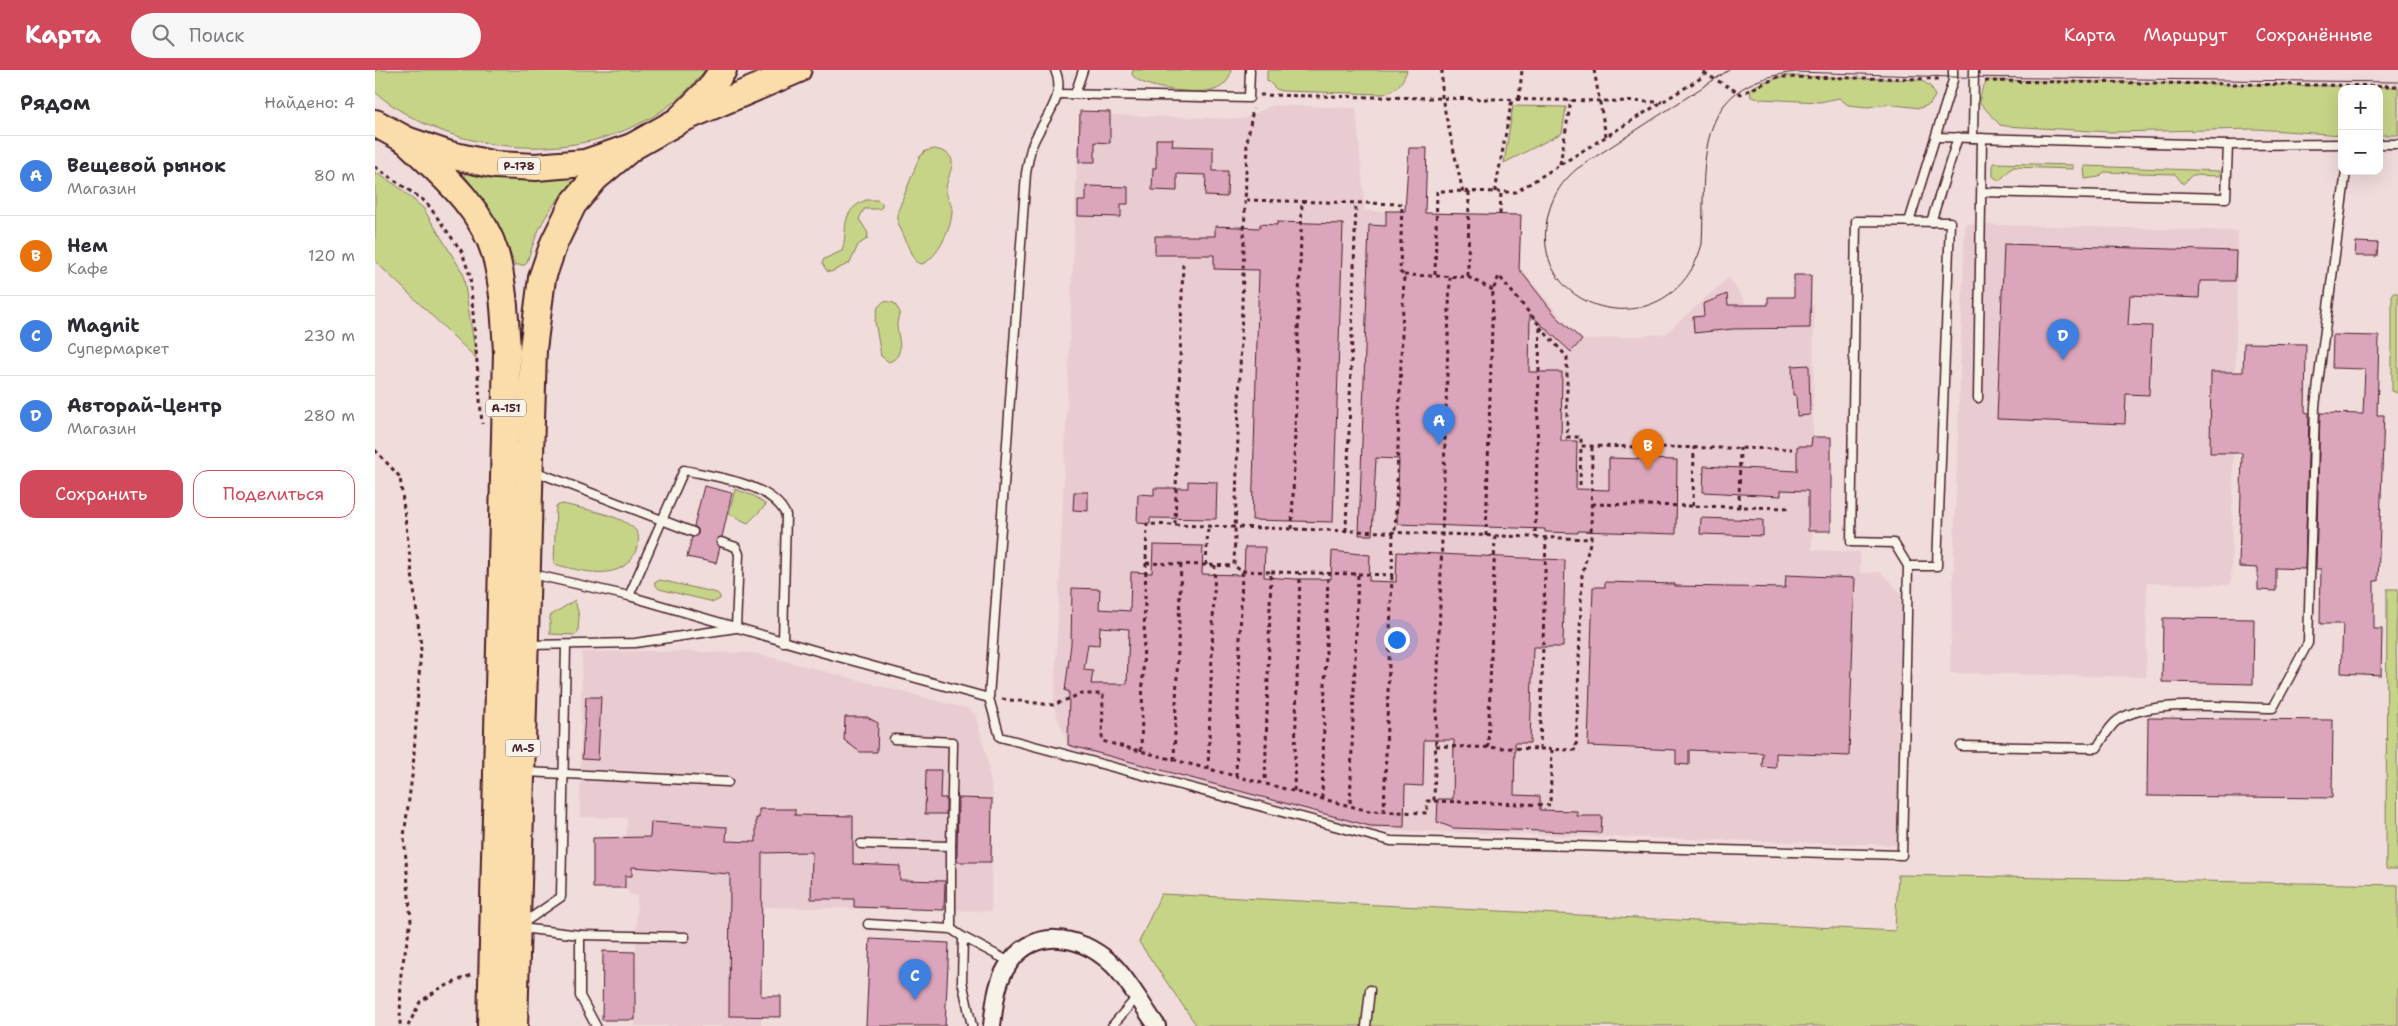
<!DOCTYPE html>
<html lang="ru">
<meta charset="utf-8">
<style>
body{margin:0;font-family:"Shantell Sans",sans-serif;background:#f7f7f7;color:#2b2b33}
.controls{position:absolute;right:15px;top:15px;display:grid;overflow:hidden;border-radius:10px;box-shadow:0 5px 20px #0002}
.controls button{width:45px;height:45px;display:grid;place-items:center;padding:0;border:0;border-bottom:1px solid #e1e1e2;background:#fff;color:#2b2b33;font:25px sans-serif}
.you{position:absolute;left:1021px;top:569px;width:18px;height:18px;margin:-12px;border:4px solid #fff;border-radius:50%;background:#1a73e8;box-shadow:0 0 0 8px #1a73e833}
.badge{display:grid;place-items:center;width:32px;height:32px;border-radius:50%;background:#d1495b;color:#fff;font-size:16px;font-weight:700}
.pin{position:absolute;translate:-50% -41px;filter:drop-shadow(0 1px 2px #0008)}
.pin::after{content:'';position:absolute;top:26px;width:18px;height:15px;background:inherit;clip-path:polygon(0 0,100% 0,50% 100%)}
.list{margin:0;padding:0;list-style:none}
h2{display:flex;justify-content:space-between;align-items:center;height:65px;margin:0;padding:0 20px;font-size:21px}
h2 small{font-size:16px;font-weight:400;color:#7c7c81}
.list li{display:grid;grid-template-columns:32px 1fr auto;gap:15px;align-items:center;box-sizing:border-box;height:80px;padding:0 20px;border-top:1px solid #e1e1e2}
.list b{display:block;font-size:19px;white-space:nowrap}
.list p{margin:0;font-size:16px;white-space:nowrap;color:#7c7c81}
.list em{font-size:16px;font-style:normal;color:#7c7c81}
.actions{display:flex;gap:10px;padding:15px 20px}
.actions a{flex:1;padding:11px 0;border:1px solid #d1495b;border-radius:15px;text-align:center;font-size:18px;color:#d1495b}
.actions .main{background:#d1495b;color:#fff}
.icon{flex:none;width:28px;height:28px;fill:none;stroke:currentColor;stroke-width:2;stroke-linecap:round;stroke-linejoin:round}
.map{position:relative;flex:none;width:2023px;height:956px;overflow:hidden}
header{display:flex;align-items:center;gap:30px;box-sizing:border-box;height:70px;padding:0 25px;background:#d1495b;color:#fff}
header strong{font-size:24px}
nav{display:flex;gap:28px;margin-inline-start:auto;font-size:18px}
.search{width:350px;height:45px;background:#f7f7f7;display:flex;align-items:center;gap:12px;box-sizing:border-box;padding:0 18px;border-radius:28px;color:#7c7c81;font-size:19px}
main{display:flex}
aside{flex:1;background:#fff}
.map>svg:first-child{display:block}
.built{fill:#e9ccd2}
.green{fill:#c6d488;stroke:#887a5a}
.building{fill:#dba5bc;stroke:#4a1f2b;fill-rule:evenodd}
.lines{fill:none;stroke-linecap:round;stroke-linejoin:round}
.service-casing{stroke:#4a1f2b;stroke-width:11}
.minor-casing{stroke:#4a1f2b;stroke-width:20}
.primary-casing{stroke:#4a1f2b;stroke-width:29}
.trunk-casing{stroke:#4a1f2b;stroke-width:30}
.path{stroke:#4a1f2b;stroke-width:3;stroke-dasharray:4 4;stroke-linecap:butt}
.service{stroke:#f7f3e8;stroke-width:8}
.minor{stroke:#f7f3e8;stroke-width:16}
.primary{stroke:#faddab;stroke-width:25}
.trunk{stroke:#faddab;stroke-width:26}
.tram{stroke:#4a1f2b;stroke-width:1}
.labels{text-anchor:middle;stroke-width:4;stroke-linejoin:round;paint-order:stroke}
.shield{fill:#f7f3e8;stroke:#7e5f64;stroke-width:1}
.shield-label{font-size:11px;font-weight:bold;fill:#4a1f2b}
</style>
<header>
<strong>Карта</strong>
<div class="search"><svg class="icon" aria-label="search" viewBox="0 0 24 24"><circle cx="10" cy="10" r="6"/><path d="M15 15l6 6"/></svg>Поиск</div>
<nav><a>Карта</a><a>Маршрут</a><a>Сохранённые</a></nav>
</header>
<main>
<aside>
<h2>Рядом<small>Найдено: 4</small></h2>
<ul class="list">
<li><span class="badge" style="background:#3f7fe0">A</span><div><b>Вещевой рынок</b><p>Магазин</p></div><em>80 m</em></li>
<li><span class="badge" style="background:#e8710a">B</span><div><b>Нем</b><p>Кафе</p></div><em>120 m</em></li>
<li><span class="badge" style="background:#3f7fe0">C</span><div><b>Magnit</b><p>Супермаркет</p></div><em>230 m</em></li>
<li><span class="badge" style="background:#3f7fe0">D</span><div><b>Авторай-Центр</b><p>Магазин</p></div><em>280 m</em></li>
</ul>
<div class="actions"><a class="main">Сохранить</a><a>Поделиться</a></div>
</aside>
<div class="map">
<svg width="2023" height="956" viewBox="0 0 2023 956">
<rect width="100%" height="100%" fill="#efdcdb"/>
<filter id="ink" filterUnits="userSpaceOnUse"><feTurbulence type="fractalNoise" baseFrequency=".02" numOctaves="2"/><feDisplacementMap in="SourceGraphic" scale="10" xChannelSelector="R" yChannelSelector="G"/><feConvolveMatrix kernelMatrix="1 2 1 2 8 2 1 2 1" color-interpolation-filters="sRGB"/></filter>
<g filter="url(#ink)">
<g class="built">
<path d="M 898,35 L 981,38 L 990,141 L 1146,144 L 1145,198 L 1197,260 L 1209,270 L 1290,264 L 1354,207 L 1371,234 L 1439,235 L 1437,480 L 1485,482 L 1485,503 L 1505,502 L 1527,524 L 1523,775 L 995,760 L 695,679 L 678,635 L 680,619 L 704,44 L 868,49 Z"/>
<path d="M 1590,154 L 1863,161 L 1856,515 L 1772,513 L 1771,607 L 1575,603 Z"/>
<path d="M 273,581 L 379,583 L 594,639 L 600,644 L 611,683 L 618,727 L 616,841 L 387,837 L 386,956 L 260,956 L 262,826 L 256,825 L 250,818 L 252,748 L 205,747 L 207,582 Z"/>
</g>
<g class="green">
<path d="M 0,0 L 330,0 C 256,99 89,99 0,22 Z"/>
<path d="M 758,0 L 856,0 C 855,9 849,17 839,20 C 823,24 765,20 757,4 Z"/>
<path d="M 892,0 L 1032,0 C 1028,13 1021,20 1009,24 L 907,21 L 901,19 L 892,10 Z"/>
<path d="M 1412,6 L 1546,10 L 1556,17 L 1560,26 L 1555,34 L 1545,38 L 1511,34 L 1493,37 L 1473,35 L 1464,28 L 1445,32 L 1385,29 L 1376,27 L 1375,19 L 1387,12 Z"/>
<path d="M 1613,10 L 2023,17 L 2023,65 L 2004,65 L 2004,19 L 1967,19 L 1967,65 L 1881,59 L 1735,62 L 1631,56 L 1625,55 L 1605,33 C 1605,23 1607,17 1613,10 Z"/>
<path d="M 1138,36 L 1191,37 L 1187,63 L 1129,93 Z"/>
<path d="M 559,79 C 588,84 574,99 571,118 C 570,126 577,132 577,141 C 577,157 563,188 547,194 L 541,192 L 523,153 L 523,141 L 544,88 L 550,81 Z"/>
<path d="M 1618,93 L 1698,95 L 1698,99 L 1638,97 L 1624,111 L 1618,106 Z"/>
<path d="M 1709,96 L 1845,101 L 1845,106 L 1817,105 L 1808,114 L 1800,104 L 1729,102 L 1724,107 L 1710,109 Z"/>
<path d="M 89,100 L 209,102 C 176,134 166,148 152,192 L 150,195 L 140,195 L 128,164 L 116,142 L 90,106 Z"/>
<path d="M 0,102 L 21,115 L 48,138 L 88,203 L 101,288 L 0,191 Z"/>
<path d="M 491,130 L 502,130 L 507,133 L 507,137 L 504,139 L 489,139 L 484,149 L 493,163 L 492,169 L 483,175 L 475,193 L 456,202 L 452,201 L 447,193 L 449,189 L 467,181 C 474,160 463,142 491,130 Z"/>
<path d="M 2017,223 L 2023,223 L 2023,323 L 2017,321 Z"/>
<path d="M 509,231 L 519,233 L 525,242 C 524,246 522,250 522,254 C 522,267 532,285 514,292 L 506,286 L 500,251 L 503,237 Z"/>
<path d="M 360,419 L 379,426 L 391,435 L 373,453 L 354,444 Z"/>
<path d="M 188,434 C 208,439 242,444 257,457 C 264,462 265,469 262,477 C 250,515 206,501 179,494 L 181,436 Z"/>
<path d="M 285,510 L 342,523 L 345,526 L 345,529 L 339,532 L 284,519 L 279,513 Z"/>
<path d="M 2012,519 L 2023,519 L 2021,562 L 2023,799 L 2011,799 Z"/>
<path d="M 200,530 L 204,546 L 203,563 L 201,565 L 175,564 L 175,546 Z"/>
<path d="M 1523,805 L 2023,815 L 2023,956 L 822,956 L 764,872 L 786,824 L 1520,861 Z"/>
</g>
<g class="building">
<path d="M 705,41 L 735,42 L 735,73 L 720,72 L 720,92 L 704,92 Z"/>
<path d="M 781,69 L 798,69 L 797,76 L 838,77 L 838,101 L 853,101 L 852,127 L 830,126 L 831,105 L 802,104 L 802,121 L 777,120 L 778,98 L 781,98 Z"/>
<path d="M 1034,78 L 1052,78 L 1050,143 L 1146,145 L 1144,199 L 1181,246 L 1207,270 L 1196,282 L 1155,244 L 1154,302 L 1187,302 L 1186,371 L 1202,371 L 1201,419 L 1234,420 L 1234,388 L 1302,390 L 1301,464 L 1203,461 L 1203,463 L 1170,462 L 1170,459 L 1022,454 L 1024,389 L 1001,388 L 997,465 L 984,465 L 994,155 L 1011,156 L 1011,141 L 1030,141 Z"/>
<path d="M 711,116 L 753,117 L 753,134 L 746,134 L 746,147 L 703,146 L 703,131 L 711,131 Z"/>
<path d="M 902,152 L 968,154 L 958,452 L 877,450 L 884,200 L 839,199 L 839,185 L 780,185 L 780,166 L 840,166 L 840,156 L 885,158 L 885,154 L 902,155 Z"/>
<path d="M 1981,172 L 2003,173 L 2002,186 L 1980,186 Z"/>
<path d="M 1629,174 L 1861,181 L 1860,211 L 1825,211 L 1824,228 L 1755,225 L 1753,255 L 1777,256 L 1774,325 L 1751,324 L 1750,354 L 1622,349 Z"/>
<path d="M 1419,205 L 1436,205 L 1435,258 L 1358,259 L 1319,263 L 1318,247 L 1329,246 L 1328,234 L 1352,224 L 1353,235 L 1393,235 L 1393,227 L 1419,227 Z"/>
<path d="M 1958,265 L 2004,266 L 2002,345 L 2009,345 L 2003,511 L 1999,511 L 1999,559 L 2007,559 L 2006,605 L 1966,603 L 1968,554 L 1945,554 L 1946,499 L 1941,499 L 1945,343 L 1988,344 L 1990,299 L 1957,298 Z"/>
<path d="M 1869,273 L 1931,274 L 1930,342 L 1934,343 L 1930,499 L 1901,498 L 1901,521 L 1883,520 L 1883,498 L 1864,497 L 1867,383 L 1835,383 L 1836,302 L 1868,302 Z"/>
<path d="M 1434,295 L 1435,345 L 1422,346 L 1421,325 L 1418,325 L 1417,296 Z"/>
<path d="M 1437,367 L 1456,367 L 1456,461 L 1433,461 L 1433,421 L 1406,420 L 1406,426 L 1328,422 L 1329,396 L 1422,401 L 1422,376 L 1436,376 Z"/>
<path d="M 813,411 L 842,412 L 841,449 L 775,448 L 775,454 L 762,453 L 763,424 L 779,425 L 779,418 L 813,418 Z"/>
<path d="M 329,416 L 357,423 L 347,467 L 341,471 L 345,477 L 341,493 L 312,487 L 317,467 L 323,464 L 323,459 L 319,456 Z"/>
<path d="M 699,422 L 713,422 L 713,441 L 698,440 Z"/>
<path d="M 1326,448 L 1388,450 L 1388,466 L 1325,464 Z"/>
<path d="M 778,475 L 828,476 L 827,504 L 869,505 L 870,477 L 890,477 L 889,507 L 920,509 L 956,509 L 957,481 L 995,485 L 994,511 L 1021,512 L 1022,482 L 1190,490 L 1188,577 L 1158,577 L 1155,673 L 1140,673 L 1139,725 L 1165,726 L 1165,740 L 1202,741 L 1202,746 L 1227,746 L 1226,763 L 1078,758 L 1062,752 L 1063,729 L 1078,729 L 1079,670 L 1049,670 L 1048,716 L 1030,715 L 1029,757 L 995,756 L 693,675 L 694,621 L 690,621 L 696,574 L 697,518 L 725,519 L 724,539 L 755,541 L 756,502 L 777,503 ZM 725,557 L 754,559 L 752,614 L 716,614 L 718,601 L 709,600 L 713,574 L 724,575 Z"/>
<path d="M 1411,505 L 1480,508 L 1474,686 L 1401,683 L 1401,698 L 1387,697 L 1388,683 L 1314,680 L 1314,695 L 1301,694 L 1301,680 L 1213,676 L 1218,517 L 1230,517 L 1230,512 L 1300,514 L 1300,516 L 1410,518 Z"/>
<path d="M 1788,548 L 1879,549 L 1878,614 L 1787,612 Z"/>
<path d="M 211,627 L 226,627 L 223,690 L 207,689 Z"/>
<path d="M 470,647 L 492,647 L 503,653 L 502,682 L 485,682 L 469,670 Z"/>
<path d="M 1773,648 L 1958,650 L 1957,728 L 1772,726 Z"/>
<path d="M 551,700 L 566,700 L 565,728 L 571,728 L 571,744 L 550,744 Z"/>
<path d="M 583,728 L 617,729 L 616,792 L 582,792 Z"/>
<path d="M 384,739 L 420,739 L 420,745 L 478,746 L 478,794 L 525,796 L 525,810 L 570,811 L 569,840 L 479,837 L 479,829 L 436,829 L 437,782 L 387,783 L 386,926 L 406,926 L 406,947 L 354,946 L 355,804 L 257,797 L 257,806 L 250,806 L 250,818 L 218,818 L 218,768 L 275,767 L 276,752 L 352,757 L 351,771 L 381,772 L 381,748 L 384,748 Z"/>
<path d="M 495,869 L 574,873 L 570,956 L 491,956 Z"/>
<path d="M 228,881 L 260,882 L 260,950 L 227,950 Z"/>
</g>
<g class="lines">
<g class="service-casing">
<g id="service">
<path d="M 684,24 L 874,28 L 875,0"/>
<path d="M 700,24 L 708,0"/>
<path d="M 1561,67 L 1853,75 L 1967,74"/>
<path d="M 1598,68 L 1599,0"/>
<path d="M 2004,74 L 2023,74"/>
<path d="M 1607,122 L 1851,128 L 1853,75"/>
<path d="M 1534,152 L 1578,10 L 1578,0"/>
<path d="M 1556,152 L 1583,67"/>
<path d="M 1603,328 L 1607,68"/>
<path d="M 159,401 L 318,462"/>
<path d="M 157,504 L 254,526 L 442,581 L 614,628 L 625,667 L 1016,771 L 1527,785 L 1533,496 L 1562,496 L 1575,152 L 1481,151 L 1476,472 L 1519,473 L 1533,496"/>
<path d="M 254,526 L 309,400 C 340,407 397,413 411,445 L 408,572"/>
<path d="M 154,575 L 260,573 L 361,558 L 364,484 L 361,477 L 346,472"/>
<path d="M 614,628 L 651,103 C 653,94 654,84 657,76 C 666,51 693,27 680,0"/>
<path d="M 519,669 L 578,672 L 576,776"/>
<path d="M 1586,676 L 1722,678 C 1728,669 1734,656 1743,650 C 1777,628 1856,638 1898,638 L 1933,573 L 1940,336 L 1971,101"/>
<path d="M 151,702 L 353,712"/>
<path d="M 486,774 L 576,776 L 576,859"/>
<path d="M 147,854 L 186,827 L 191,576"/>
<path d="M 493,854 L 576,859 L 588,867 L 587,911 L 597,956"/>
<path d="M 146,858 L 205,865 L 205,926 L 221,956"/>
<path d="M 205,865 L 310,867"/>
<path d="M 588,867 L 635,892"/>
<path d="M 737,956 L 761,928"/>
<path d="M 991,956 L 995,920"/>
</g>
</g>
<g class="minor-casing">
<path id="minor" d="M 617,956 C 619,939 621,915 630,900 C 655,856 703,863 737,894 C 753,909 768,937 782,956"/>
</g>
<g class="primary-casing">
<path id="primary" d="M 303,51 L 423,0"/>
</g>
<g class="trunk-casing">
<g id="trunk">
<path d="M 0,53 L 31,70 L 75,85 L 120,95 L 161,97 L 210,93 L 257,77 L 303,51 L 335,19 L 348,0"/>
<path d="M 31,70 C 65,103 106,136 120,183 C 129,215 130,249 132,282 L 116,956"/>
<path d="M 139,956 L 158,279 L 167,208 L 179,173 L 198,134 L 220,108 L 257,77"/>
</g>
</g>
<g class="path">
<path d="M 1067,0 L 1067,28 L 1088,122"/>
<path d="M 1219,0 L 1231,66"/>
<path d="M 1329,3 L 1366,24 L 1403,7 L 1566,9"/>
<path d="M 1610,11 L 2023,16"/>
<path d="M 885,25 L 1287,32"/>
<path d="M 1144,29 L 1147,0"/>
<path d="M 1185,94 L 1196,30"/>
<path d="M 0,97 L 51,132 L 87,182 L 95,206 L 107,354"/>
<path d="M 1120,122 L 1137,29"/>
<path d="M 871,130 L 1027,134 L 1025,202 L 1029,205 L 1020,463"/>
<path d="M 1125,144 L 1126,122"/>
<path d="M 1029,205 L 1093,207 L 1118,220"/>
<path d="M 1060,205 L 1062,121 L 1141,122 L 1326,8 L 1331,0"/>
<path d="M 1093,206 L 1094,122"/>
<path d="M 1165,257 L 1192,287 L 1192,367 L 1206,367 L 1206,376 L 1417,379"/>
<path d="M 0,380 L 25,407 L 46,576 L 38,699 L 29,766 L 36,851 L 26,902 L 25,956"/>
<path d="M 1205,415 L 1206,376"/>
<path d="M 1217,434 L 1417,438"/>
<path d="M 1318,436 L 1319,377"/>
<path d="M 1364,437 L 1365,378"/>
<path d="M 800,455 L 1216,469"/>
<path d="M 917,459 L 927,131"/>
<path d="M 971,461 L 981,133"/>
<path d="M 1111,466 L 1118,220 L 1124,206 L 1165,256 L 1160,467"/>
<path d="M 771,493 L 859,496"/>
<path d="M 831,495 L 833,457"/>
<path d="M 867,501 L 896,502 L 890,713"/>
<path d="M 896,502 L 983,504 L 975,736"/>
<path d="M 983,504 L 1017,505 L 1018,463"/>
<path d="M 627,629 L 678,635 L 706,624 L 728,624 L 727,671 L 994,741 L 1052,743 L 1052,731 L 1059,731 L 1075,206"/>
<path d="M 1061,676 L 1201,680 L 1207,505 L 1216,469 L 1217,376"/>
<path d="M 1113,678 L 1120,466"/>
<path d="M 1165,679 L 1171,468"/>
<path d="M 766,681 L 772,454 L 800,455 L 808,192"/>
<path d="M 799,690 L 806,494"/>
<path d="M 833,699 L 840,495"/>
<path d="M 861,706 L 867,501 L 859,496 L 872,72 L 878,39"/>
<path d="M 919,721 L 925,503"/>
<path d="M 947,728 L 953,503"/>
<path d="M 1059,731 L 1175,735 L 1177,680"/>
<path d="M 1009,742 L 1017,505"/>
<path d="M 33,956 L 45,932 L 64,919 L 98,904"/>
</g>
<use href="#service" class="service"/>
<use href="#minor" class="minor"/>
<use href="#primary" class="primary"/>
<use href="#trunk" class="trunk"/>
<path class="tram" d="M 1354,0 L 1203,98 C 1187,111 1178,125 1173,145 C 1149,246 1298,281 1327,174 C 1331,93 1315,13 1421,2 L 1578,7 L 2023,12"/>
</g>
</g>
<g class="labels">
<g class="shield">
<rect x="123" y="87.5" width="42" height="17" rx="4"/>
<rect x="111" y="329.5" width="40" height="17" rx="4"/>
<rect x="130.5" y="669.5" width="35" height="17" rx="4"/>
</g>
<g class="shield-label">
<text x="144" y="100">Р-178</text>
<text x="131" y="342">А-151</text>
<text x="148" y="682">М-5</text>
</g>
</g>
</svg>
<div class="controls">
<button>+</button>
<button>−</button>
</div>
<div class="you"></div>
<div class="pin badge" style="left:1064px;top:375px;background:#3f7fe0">A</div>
<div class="pin badge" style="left:1273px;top:400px;background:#e8710a">B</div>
<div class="pin badge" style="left:540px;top:930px;background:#3f7fe0">C</div>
<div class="pin badge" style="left:1688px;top:290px;background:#3f7fe0">D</div>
</div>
</main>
